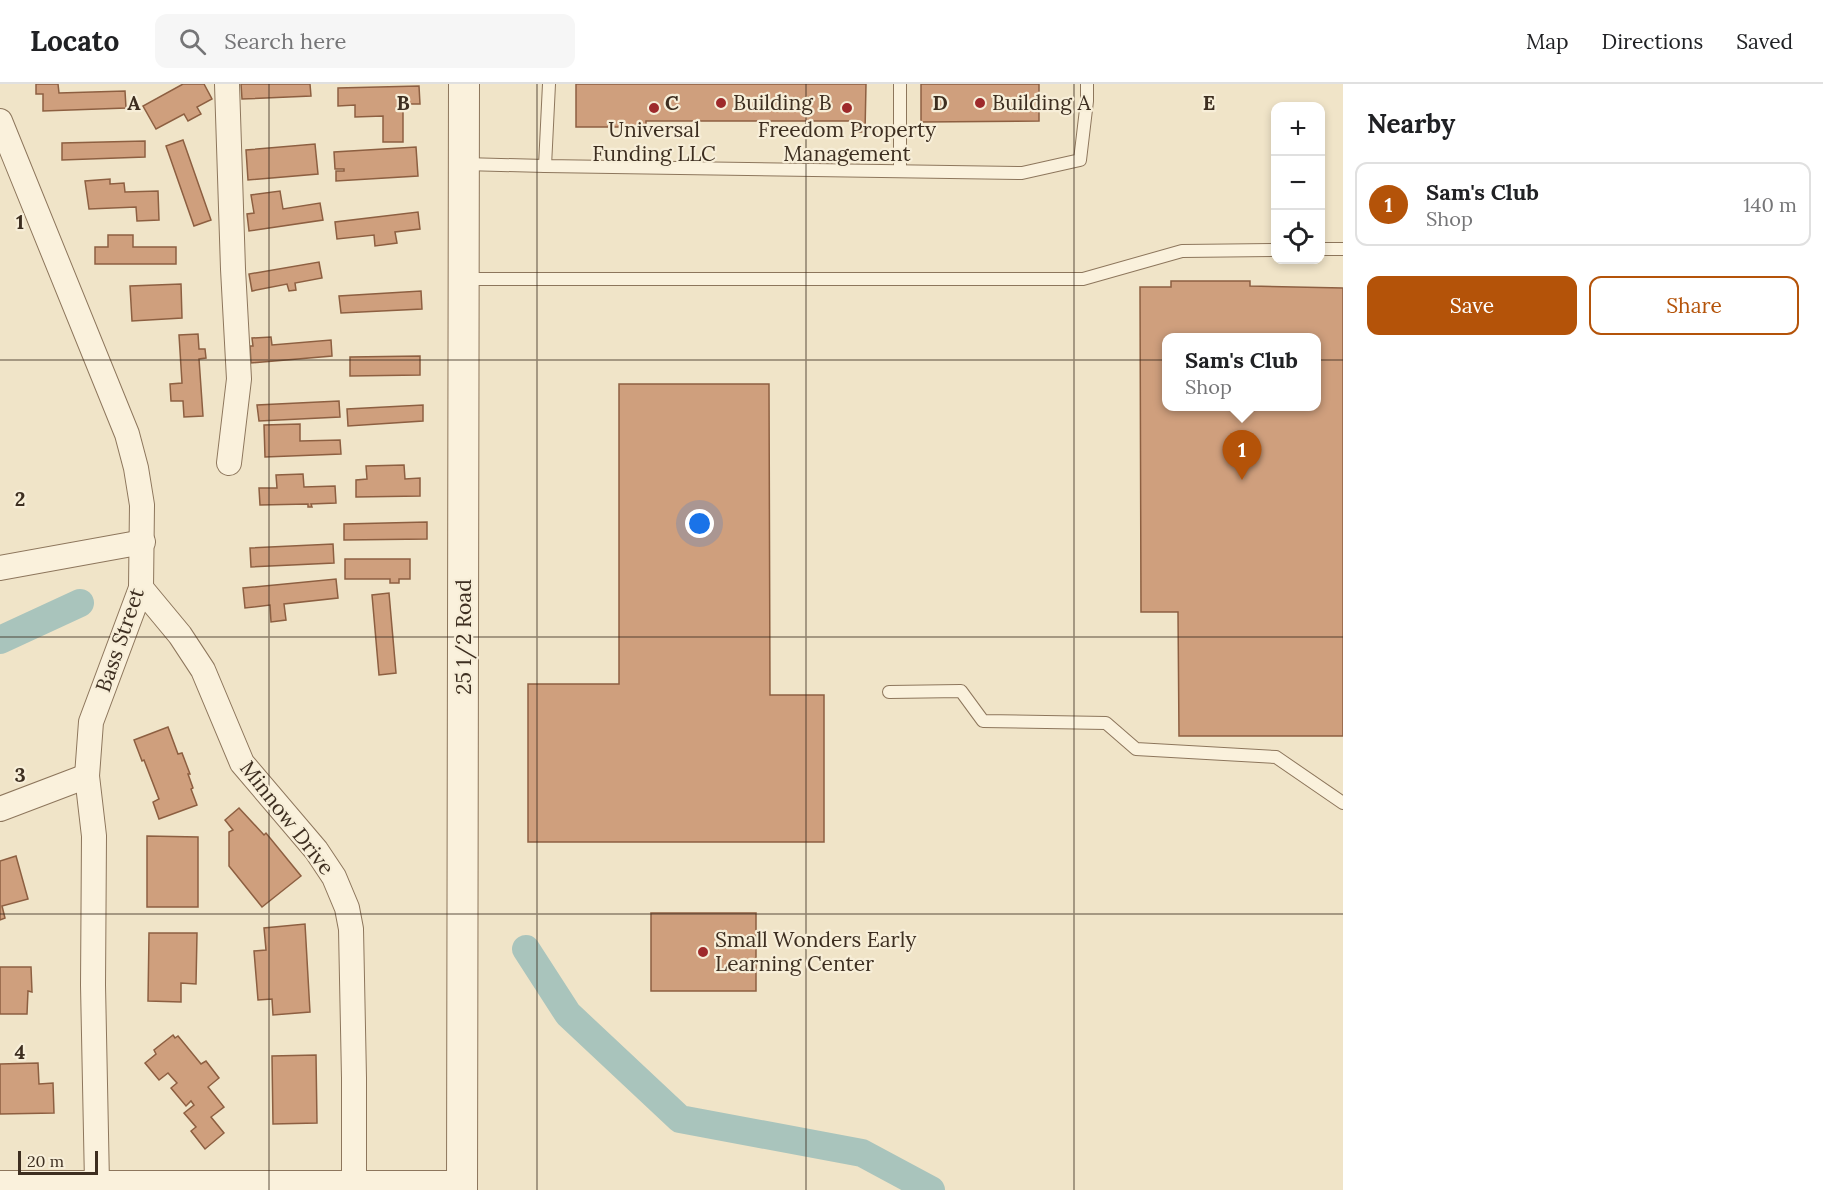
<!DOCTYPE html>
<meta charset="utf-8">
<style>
body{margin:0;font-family:Lora,serif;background:#f6f6f6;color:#202124}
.controls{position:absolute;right:18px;top:18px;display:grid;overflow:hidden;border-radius:12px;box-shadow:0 3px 9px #0003}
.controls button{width:54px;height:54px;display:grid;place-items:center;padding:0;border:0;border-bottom:2px solid #e0e0e0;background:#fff;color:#202124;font:30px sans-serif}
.scale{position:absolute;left:18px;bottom:15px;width:80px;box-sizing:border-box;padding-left:6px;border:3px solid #3d2e20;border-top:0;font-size:16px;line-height:21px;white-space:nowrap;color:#3d2e20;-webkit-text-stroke:4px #f7eed8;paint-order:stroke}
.you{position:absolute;left:700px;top:440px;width:21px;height:21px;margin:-15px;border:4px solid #fff;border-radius:50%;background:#1a73e8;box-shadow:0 0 0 9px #1a73e833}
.badge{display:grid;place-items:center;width:39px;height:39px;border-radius:50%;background:#b45309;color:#fff;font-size:20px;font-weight:700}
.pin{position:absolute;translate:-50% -50px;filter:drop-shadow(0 2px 3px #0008)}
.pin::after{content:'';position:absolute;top:32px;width:21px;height:18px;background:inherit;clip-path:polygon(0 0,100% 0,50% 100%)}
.popup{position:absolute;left:1162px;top:249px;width:159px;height:78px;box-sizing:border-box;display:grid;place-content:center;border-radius:12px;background:#fff;filter:drop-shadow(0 2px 4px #0005);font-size:20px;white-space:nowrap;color:#757577}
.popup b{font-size:22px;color:#202124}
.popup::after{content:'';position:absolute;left:50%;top:100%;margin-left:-12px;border:12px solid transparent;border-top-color:#fff}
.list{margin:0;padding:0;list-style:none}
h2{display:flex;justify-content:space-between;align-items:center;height:78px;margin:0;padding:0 24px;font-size:26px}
h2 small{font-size:20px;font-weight:400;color:#757577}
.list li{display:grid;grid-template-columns:39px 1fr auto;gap:18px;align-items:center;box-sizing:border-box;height:84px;margin:0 12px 12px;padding:0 12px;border:2px solid #e0e0e0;border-radius:12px}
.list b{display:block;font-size:22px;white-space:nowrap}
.list p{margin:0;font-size:20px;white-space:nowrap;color:#757577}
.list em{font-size:20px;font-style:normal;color:#757577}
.actions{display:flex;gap:12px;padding:18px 24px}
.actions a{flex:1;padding:14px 0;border:2px solid #b45309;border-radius:12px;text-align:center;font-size:21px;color:#b45309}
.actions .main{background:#b45309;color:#fff}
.icon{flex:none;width:33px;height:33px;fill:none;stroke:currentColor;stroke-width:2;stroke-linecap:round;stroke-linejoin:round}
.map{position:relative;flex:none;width:1343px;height:1106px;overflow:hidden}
header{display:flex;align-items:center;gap:36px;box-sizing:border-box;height:84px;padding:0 30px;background:#fff;border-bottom:2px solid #e0e0e0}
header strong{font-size:28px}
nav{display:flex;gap:33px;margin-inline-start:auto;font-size:21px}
.search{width:420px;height:54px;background:#f6f6f6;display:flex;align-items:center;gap:15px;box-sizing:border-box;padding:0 21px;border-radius:12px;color:#757577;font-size:22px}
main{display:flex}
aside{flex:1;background:#fff}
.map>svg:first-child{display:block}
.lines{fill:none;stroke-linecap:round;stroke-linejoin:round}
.canal{stroke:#a9c4bc;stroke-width:28}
.building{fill:#cf9f7d;stroke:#8d5f41;stroke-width:1.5;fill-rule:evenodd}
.service-casing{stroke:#8d765c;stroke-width:14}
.minor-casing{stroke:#8d765c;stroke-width:26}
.tertiary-casing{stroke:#8d765c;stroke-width:32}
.service{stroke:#faf1dc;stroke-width:12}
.minor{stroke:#faf1dc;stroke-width:24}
.tertiary{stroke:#faf1dc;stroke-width:30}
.grid{fill:none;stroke:#3d2e20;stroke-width:1.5;stroke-opacity:0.55}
.poi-dot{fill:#9e2a2b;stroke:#f7eed8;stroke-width:2}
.labels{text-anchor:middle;stroke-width:4.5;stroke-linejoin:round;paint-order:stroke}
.poi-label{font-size:21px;fill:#3d2e20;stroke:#f7eed8;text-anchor:start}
.street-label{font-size:21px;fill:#3d2e20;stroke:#f7eed8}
.grid-label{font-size:20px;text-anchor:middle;font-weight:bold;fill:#3d2e20;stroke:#f7eed8;stroke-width:4.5;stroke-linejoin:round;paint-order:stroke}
</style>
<header>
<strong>Locato</strong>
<div class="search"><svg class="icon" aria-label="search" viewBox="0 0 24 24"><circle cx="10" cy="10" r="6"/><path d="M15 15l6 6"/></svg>Search here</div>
<nav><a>Map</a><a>Directions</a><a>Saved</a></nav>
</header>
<main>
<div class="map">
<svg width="1343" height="1106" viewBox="0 0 1343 1106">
<rect width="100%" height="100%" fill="#f0e4c8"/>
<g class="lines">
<g class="canal">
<path d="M 0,556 L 80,519"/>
<path d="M 526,865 L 568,930 L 680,1035 L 862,1069 L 931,1106"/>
</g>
</g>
<g class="building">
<path d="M 36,0 L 58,0 L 59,9 L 125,7 L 126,24 L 43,27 L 43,10 L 36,10 Z"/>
<path d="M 183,0 L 204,0 L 212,15 L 197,23 L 201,30 L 188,37 L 184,30 L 156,45 L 143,22 Z"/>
<path d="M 241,0 L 310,0 L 311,12 L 242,15 Z"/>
<path d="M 576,0 L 866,0 L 865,48 L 857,48 L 857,37 L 646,37 L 646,48 L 636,48 L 636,43 L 576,43 Z"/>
<path d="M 921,0 L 1039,0 L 1039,37 L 921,38 Z"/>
<path d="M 419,2 L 420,20 L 403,20 L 403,58 L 383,58 L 383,32 L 355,33 L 355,21 L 338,22 L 338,4 Z"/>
<path d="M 183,56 L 211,136 L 194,142 L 166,62 Z"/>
<path d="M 145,57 L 145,73 L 62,76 L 62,59 Z"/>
<path d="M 315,60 L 318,90 L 248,96 L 246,66 Z"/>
<path d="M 416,63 L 418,92 L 336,97 L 336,87 L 344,87 L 344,85 L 335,85 L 334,68 Z"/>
<path d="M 110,95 L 110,100 L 124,99 L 125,108 L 158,107 L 159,136 L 137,137 L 136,123 L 89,125 L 85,97 Z"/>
<path d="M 280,107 L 283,125 L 320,119 L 323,136 L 249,147 L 247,130 L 254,129 L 251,111 Z"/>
<path d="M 418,128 L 420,145 L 395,148 L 397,159 L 375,162 L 374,151 L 337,155 L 335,138 Z"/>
<path d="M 108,151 L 133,151 L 133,163 L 176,163 L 176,180 L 95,180 L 95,163 L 108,163 Z"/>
<path d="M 319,178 L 322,194 L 295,199 L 296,206 L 289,207 L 287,200 L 252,207 L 249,190 Z"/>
<path d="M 1171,197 L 1250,197 L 1250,202 L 1343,204 L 1343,652 L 1179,652 L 1178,528 L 1141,528 L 1140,203 L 1171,203 ZM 1167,254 L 1317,254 L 1317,322 L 1167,322 Z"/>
<path d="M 181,200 L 182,234 L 132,237 L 130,202 Z"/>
<path d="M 421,207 L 422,225 L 341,229 L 339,212 Z"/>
<path d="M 198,250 L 199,265 L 205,265 L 206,274 L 199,275 L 203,332 L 184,333 L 183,317 L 171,317 L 170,300 L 182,299 L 179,251 Z"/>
<path d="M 271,253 L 272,261 L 331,256 L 332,272 L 251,279 L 250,262 L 253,262 L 252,254 Z"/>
<path d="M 420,272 L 420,291 L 350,292 L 350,273 Z"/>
<path d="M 619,300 L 769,300 L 770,611 L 824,611 L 824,758 L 528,758 L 528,600 L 619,600 Z"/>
<path d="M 339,317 L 340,333 L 259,337 L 257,321 Z"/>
<path d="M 423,321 L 423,337 L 348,342 L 347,325 Z"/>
<path d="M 300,340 L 300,357 L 340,356 L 341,370 L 265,373 L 264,341 Z"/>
<path d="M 404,381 L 405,395 L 420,394 L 420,412 L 356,413 L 356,396 L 367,395 L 366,382 Z"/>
<path d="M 303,390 L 304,403 L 335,402 L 336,419 L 311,420 L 312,423 L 308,423 L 308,420 L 260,421 L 259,404 L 277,404 L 276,391 Z"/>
<path d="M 427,438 L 427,455 L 344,456 L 344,440 Z"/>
<path d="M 333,460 L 334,479 L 251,483 L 250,464 Z"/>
<path d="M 345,475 L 410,475 L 410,495 L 399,495 L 399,499 L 390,499 L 390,495 L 345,495 Z"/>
<path d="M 336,495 L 338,514 L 284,520 L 286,536 L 271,538 L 270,521 L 245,524 L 243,504 Z"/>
<path d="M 389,509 L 396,589 L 379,591 L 372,511 Z"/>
<path d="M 168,643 L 178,670 L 182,669 L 190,690 L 188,690 L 193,704 L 191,705 L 197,721 L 159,735 L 153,718 L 159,715 L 144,676 L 142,677 L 134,656 Z"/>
<path d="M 239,724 L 264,751 L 266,749 L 301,792 L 262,823 L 229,782 L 229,748 L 233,746 L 225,736 Z"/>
<path d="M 147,752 L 198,753 L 198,823 L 147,823 Z"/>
<path d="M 16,772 L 28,815 L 2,822 L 5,834 L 0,836 L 0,777 Z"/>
<rect x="651" y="829" width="105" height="78"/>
<path d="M 305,840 L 310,928 L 273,931 L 272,915 L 258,916 L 254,867 L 266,866 L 264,844 Z"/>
<path d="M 149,849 L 197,849 L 196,900 L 181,899 L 181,918 L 148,917 Z"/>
<path d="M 0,883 L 31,883 L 32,908 L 28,907 L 27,930 L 0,930 Z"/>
<path d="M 173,951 L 175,954 L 178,952 L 201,980 L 206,977 L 219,994 L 208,1003 L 224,1023 L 211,1033 L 224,1049 L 205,1065 L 191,1047 L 196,1043 L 184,1029 L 194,1021 L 191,1017 L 186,1022 L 171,1004 L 177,999 L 168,989 L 159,996 L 145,979 L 156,970 L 154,966 Z"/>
<path d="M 316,971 L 317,1039 L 273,1040 L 272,972 Z"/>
<path d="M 38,979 L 39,1000 L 53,999 L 54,1029 L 0,1030 L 0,980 Z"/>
</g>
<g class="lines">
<g class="service-casing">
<g id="service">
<path d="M 549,0 L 545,82 L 1022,89 L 1080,76 L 1087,17 L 1087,0"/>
<path d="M 900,0 L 900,87"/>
<path d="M 464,80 L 545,82"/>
<path d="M 1320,165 L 1343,165"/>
<path d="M 465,195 L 1083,195 L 1182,167 L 1276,166"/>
<path d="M 889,608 L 961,607 L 983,637 L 1106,639 L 1136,665 L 1276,673 L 1343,719"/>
</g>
</g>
<g class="minor-casing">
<g id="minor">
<path d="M 227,0 L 233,185 L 239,295 L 229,379"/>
<path d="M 0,37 L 127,350 L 136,384 L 142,421 L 141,504 L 91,638 L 87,692 L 94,752 L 93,901 L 97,1099"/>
<path d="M 0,484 L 143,458"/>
<path d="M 141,504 L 180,551 L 203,586 L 242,679 L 316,766 L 334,793 L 347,824 L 351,845 L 354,994 L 354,1099"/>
<path d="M 0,725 L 87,692"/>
<path d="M 0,1099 L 462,1099"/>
</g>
</g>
<g class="tertiary-casing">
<path id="tertiary" d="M 462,1106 L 464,0"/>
</g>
<use href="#service" class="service"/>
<use href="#minor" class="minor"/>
<use href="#tertiary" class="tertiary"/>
</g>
<path class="grid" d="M 269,0 L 269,1106M 537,0 L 537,1106M 806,0 L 806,1106M 1074,0 L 1074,1106M 0,276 L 1343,276M 0,553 L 1343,553M 0,830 L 1343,830"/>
<g class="poi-dot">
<circle cx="721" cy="19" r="6"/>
<circle cx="980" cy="19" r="6"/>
<circle cx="654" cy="24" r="6"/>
<circle cx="847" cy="24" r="6"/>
<circle cx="703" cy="868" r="6"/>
</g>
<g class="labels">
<g class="poi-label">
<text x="733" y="26">Building B</text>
<text x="992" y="26">Building A</text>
<text x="654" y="53" text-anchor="middle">Universal<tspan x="654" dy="24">Funding LLC</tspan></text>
<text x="847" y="53" text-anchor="middle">Freedom Property<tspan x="847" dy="24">Management</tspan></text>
<text x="715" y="863">Small Wonders Early<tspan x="715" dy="24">Learning Center</tspan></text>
</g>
<g class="street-label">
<text transform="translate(464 553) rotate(-90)" y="7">25 1/2 Road</text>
<text transform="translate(120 556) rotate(-71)" y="7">Bass Street</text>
<text transform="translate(287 734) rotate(52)" y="7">Minnow Drive</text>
</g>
</g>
<g class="grid-label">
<text x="134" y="26">A</text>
<text x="403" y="26">B</text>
<text x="672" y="26">C</text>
<text x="940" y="26">D</text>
<text x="1209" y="26">E</text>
<text x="20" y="145">1</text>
<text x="20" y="422">2</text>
<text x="20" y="698">3</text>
<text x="20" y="975">4</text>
</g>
</svg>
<div class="controls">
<button>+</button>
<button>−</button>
<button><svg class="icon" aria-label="locate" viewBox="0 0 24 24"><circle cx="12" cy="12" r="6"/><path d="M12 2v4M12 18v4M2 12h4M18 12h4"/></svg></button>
</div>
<div class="scale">20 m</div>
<div class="you"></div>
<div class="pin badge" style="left:1242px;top:396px">1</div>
<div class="popup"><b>Sam's Club</b>Shop</div>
</div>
<aside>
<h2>Nearby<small></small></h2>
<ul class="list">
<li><span class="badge">1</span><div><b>Sam's Club</b><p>Shop</p></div><em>140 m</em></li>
</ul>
<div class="actions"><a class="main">Save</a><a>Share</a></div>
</aside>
</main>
